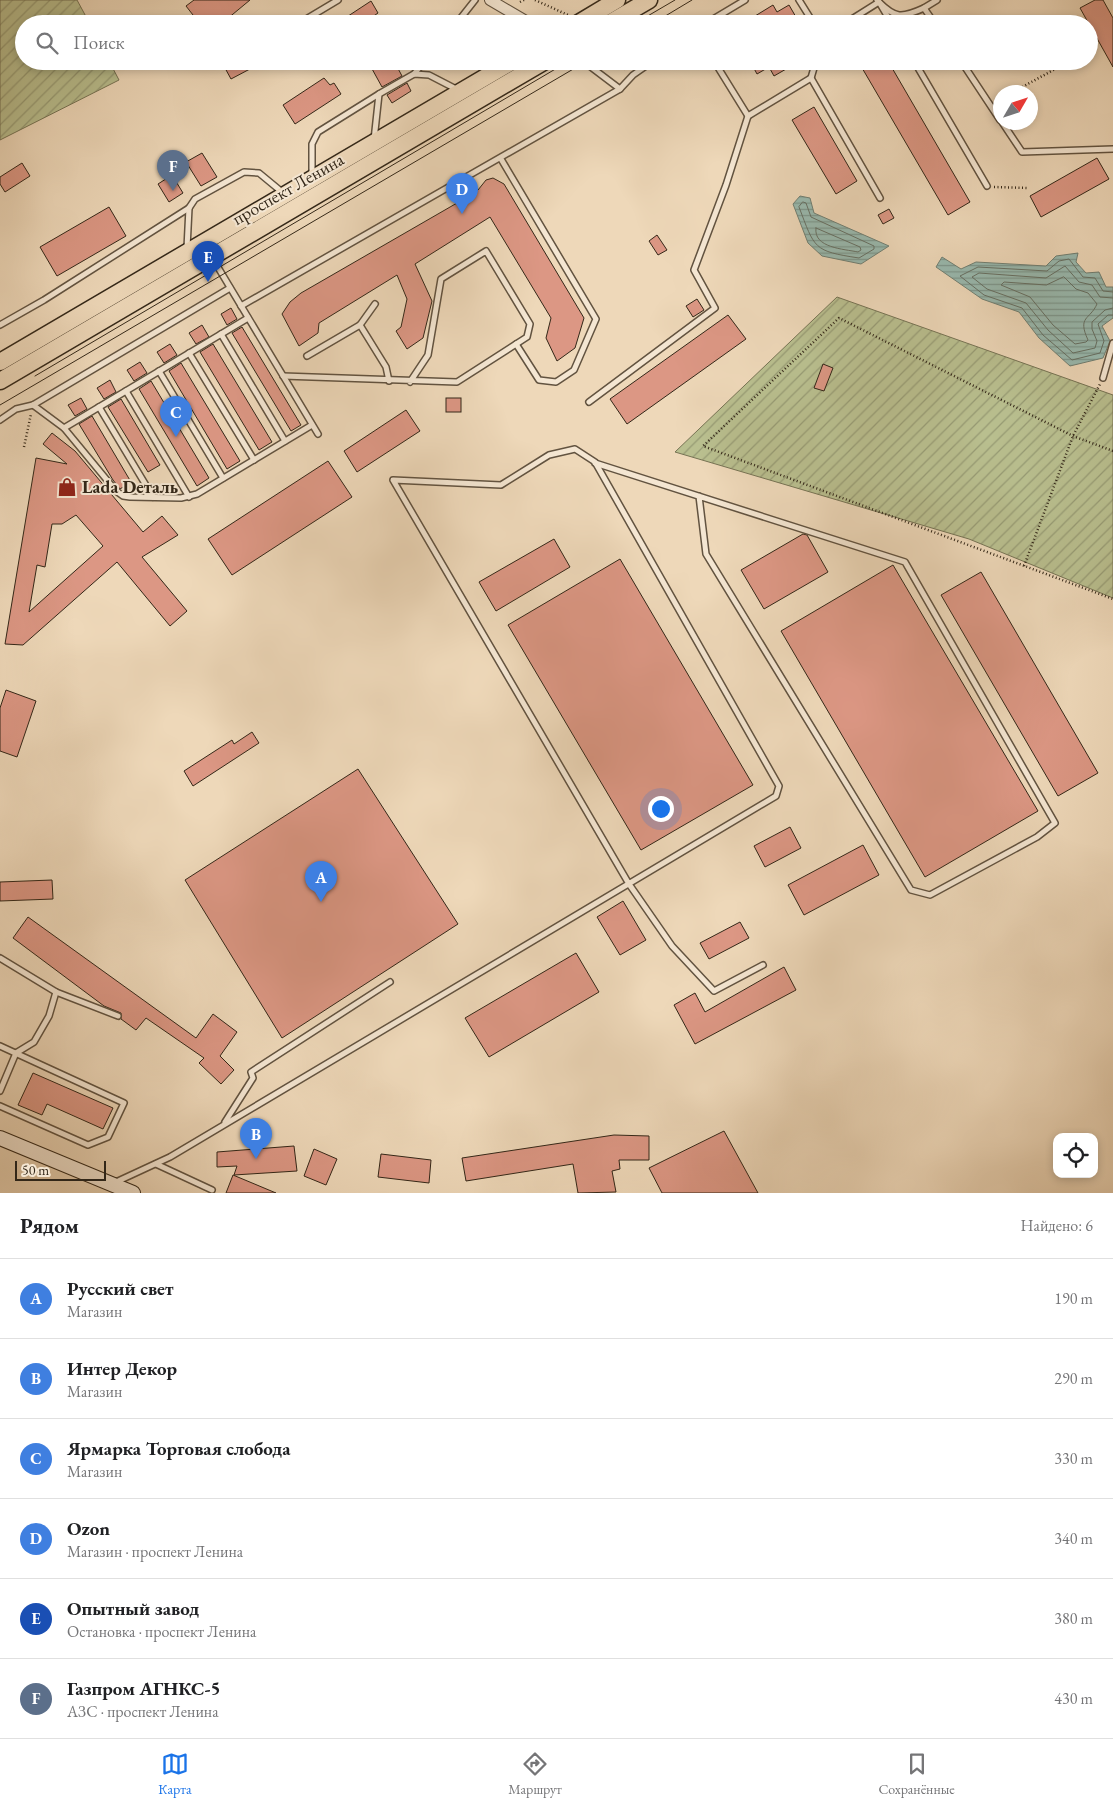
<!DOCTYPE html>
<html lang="ru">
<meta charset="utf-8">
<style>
body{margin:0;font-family:"EB Garamond",serif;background:#f2f2f2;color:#202124}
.controls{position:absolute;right:15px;bottom:15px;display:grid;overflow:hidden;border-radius:10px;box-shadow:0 2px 8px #0003}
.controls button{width:45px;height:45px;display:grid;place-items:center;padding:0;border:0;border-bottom:1px solid #e0e0e0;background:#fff;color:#202124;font:25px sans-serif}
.compass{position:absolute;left:993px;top:85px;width:45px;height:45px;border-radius:50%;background:#fff;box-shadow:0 2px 8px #0003;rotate:51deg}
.scale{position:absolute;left:15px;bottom:12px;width:91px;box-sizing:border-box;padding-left:5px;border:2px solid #332718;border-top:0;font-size:14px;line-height:18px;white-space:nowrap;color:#332718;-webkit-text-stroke:4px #f4e6d2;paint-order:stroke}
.you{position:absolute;left:660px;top:808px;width:18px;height:18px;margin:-12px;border:4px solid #fff;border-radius:50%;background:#1a73e8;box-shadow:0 0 0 8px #1a73e833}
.badge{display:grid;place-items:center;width:32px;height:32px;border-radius:50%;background:#1a73e8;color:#fff;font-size:16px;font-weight:700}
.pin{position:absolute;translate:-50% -41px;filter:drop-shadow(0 1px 2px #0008)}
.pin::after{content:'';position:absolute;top:26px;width:18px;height:15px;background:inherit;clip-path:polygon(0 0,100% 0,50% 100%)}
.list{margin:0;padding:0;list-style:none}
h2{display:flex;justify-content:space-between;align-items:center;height:65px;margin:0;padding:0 20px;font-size:21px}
h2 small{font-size:16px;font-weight:400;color:#757577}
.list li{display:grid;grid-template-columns:32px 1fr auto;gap:15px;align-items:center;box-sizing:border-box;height:80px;padding:0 20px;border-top:1px solid #e0e0e0}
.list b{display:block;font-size:19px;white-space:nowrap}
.list p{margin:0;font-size:16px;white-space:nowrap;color:#757577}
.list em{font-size:16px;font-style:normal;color:#757577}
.icon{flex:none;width:28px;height:28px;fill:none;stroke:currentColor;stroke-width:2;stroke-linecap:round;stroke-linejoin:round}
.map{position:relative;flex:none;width:1113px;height:1193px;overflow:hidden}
.search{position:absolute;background:#fff;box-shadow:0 2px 8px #0003;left:15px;right:15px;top:15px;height:55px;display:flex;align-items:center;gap:12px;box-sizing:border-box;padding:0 18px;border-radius:28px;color:#757577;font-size:19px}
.sheet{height:545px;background:#fff}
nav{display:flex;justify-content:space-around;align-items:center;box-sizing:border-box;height:70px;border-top:1px solid #e0e0e0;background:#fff;font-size:14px;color:#757577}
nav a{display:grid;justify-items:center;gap:2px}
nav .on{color:#1a73e8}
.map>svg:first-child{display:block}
.garden{fill:url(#garden-furrows);stroke:#767354}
.water{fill:url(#water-rules);stroke:#707f73}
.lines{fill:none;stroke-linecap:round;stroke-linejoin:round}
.shore{stroke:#667064;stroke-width:1}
.building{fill:#dc9784;stroke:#332718;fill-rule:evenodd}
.lane-casing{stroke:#625340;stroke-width:8}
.street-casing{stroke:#625340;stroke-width:12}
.secondary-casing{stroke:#332718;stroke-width:16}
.primary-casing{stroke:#332718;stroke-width:19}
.path{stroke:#332718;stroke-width:2.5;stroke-dasharray:1 2.5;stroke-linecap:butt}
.lane{stroke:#f4e6d2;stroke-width:5}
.street{stroke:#f4e6d2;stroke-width:10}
.secondary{stroke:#f4e6d2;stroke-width:14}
.primary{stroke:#eed8b9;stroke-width:16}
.tram{stroke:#332718;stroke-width:1}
.labels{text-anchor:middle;stroke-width:4;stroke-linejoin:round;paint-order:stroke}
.street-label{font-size:18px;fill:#332718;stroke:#f4e6d2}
.poi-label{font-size:18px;font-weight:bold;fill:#332718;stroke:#f4e6d2;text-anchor:start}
</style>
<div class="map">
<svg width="1113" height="1193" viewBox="0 0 1113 1193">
<defs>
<pattern id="garden-furrows" width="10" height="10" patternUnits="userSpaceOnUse" patternTransform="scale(1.25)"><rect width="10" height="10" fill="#b9bf8f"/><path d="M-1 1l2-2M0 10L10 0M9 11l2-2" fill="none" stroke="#979b74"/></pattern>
<pattern id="water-rules" width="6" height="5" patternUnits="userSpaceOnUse" patternTransform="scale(1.25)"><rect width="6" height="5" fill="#99bab0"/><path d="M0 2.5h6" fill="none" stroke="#7d978e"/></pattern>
</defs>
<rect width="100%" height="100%" fill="#eed8b9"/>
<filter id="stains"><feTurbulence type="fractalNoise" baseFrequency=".004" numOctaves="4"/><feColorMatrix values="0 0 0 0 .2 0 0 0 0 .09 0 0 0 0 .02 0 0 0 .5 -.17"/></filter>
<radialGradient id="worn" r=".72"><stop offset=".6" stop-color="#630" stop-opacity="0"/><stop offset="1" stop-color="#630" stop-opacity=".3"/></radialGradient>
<g class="garden">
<path d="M 0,0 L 77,0 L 90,24 L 24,24 L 24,61 L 109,61 L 119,80 L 0,140 Z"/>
<path d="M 837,297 L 1113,395 L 1113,598 L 969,539 L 675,452 Z"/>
</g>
<g class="water">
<path d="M 800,196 L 810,198 L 814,213 L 889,246 L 861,264 L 822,256 L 808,243 L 793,204 Z"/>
<path d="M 1078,253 L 1076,262 L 1086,273 L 1099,272 L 1106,287 L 1113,287 L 1113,318 L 1102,326 L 1110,341 L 1103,358 L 1070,366 L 1039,338 L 1019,312 L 982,299 L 936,267 L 942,257 L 961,269 L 976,262 L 1046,266 L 1056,256 Z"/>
</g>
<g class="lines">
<g class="shore">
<path d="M 803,202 L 806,203 L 811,217 L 874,246 L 874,249 L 859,258 C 813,251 815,249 799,207 Z"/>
<path d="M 816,228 L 860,247 L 861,250 L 858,252 C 844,249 813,248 816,228 Z"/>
<path d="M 1064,277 L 1076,289 L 1088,293 L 1097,304 C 1090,320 1077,316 1088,340 L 1086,342 L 1075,344 L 1053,325 L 1030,297 L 1001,285 L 1004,282 L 1046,285 Z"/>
<path d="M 1113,292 L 1103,291 L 1095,278 L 1083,277 L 1069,259 L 1059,261 L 1047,271 L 978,267 L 960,276 L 984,295 L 1022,308 L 1043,335 L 1072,360 L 1100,353 L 1104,341 L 1098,324 L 1108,315 L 1113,315"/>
<path d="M 1113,298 L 1100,297 L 1092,285 L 1079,282 L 1065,266 L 1046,278 L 979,273 L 972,277 L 987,289 L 1026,303 L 1048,330 L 1073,353 L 1095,348 L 1097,341 L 1092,329 L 1092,322 L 1105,310 L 1113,308"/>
</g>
</g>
<g class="building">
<path d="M 194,0 L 250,0 L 221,24 L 200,24 L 186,6 Z"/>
<path d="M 1095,0 L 1103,0 L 1113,18 L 1113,67 L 1080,8 Z"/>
<path d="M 371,1 L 378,13 L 362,24 L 336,24 Z"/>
<path d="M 773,5 L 777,12 L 789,5 L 800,24 L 742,24 Z"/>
<path d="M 238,61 L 265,61 L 231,79 L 225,68 Z"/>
<path d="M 373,61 L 394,61 L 402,76 L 382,87 L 371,67 L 374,65 Z"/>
<path d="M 750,61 L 800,61 L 774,76 L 769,67 L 757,74 Z"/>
<path d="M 858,61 L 888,61 L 970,202 L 948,215 Z"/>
<path d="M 324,78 L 330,85 L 334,83 L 341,94 L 295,124 L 283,105 Z"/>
<path d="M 407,83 L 411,91 L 392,103 L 387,95 Z"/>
<path d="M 814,107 L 857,181 L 836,194 L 792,120 Z"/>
<path d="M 202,153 L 217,177 L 201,186 L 186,162 Z"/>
<path d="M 1097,158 L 1109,179 L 1041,217 L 1030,196 Z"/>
<path d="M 22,163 L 30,176 L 5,192 L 0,184 L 0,177 Z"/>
<path d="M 172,175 L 183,193 L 169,202 L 158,184 Z"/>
<path d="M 493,178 L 504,184 L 584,318 L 575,348 L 557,361 L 546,338 L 551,318 L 490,217 L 415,264 L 432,301 L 423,338 L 407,349 L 396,331 L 401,327 L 407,299 L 397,275 L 319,323 L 318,333 L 299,346 L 282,314 L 290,302 L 301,293 L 457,203 L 460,197 L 471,190 L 478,190 L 486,180 Z"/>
<path d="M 109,207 L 126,236 L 57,276 L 40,247 Z"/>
<path d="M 889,209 L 894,218 L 883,224 L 878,215 Z"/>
<path d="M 657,235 L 667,250 L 658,255 L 649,241 Z"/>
<path d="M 697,299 L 704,310 L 693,317 L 686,306 Z"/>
<path d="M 231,308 L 237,319 L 227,325 L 221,314 Z"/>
<path d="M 728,315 L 746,339 L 627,424 L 610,399 Z"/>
<path d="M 202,325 L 209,337 L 196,344 L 189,333 Z"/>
<path d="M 242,327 L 301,425 L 291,431 L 232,333 Z"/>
<path d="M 170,344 L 177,355 L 164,363 L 157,352 Z"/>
<path d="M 213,344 L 272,442 L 259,450 L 200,352 Z"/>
<path d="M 140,362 L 147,373 L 134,381 L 127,370 Z"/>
<path d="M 181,363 L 240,461 L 227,469 L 169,371 Z"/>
<path d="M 823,364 L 833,368 L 824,391 L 814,388 Z"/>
<path d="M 110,380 L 116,392 L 104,399 L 97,388 Z"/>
<path d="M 151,381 L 209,478 L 197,486 L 139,389 Z"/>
<path d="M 81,398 L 87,409 L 75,416 L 68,405 Z"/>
<rect x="446" y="398" width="15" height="14"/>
<path d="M 121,399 L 160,465 L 148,472 L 108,407 Z"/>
<path d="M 406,410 L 420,431 L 357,472 L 344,451 Z"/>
<path d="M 92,416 L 131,482 L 120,489 L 113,480 L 79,424 Z"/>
<path d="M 52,433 L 75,451 L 143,532 L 162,516 L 178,535 L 142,557 L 187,611 L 170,626 L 117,562 L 23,645 L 5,644 L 36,458 L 67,464 L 43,444 ZM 76,515 L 103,546 L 29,612 L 37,565 L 45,567 L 52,524 L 62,524 Z"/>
<path d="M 328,461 L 352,497 L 232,575 L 208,539 Z"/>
<path d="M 803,534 L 807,535 L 828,572 L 764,609 L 741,570 Z"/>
<path d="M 554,539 L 570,567 L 496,611 L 479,582 Z"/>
<path d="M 620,559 L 753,785 L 641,850 L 508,625 Z"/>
<path d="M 893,565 L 1038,811 L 925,877 L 781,631 Z"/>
<path d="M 981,572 L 1098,773 L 1058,796 L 941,595 Z"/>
<path d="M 6,690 L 36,701 L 17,757 L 0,751 L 0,708 Z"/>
<path d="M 252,732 L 259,743 L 193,786 L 184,771 L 232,740 L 234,744 Z"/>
<path d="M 358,769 L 458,924 L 282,1038 L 185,880 Z"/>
<path d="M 790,827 L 801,848 L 765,867 L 754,846 Z"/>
<path d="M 863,845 L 879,875 L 804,915 L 788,885 Z"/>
<path d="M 52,880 L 53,899 L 0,901 L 0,882 Z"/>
<path d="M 623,901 L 646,940 L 620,955 L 597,917 Z"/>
<path d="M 28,917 L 196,1038 L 213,1014 L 237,1032 L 220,1056 L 234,1070 L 221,1084 L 199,1063 L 204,1058 L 146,1018 L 136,1030 L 121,1019 L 121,1013 L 104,1006 L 13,938 Z"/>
<path d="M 740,922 L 749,938 L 709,959 L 700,943 Z"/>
<path d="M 576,953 L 599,992 L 489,1057 L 465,1018 Z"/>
<path d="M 784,967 L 796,990 L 695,1044 L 674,1005 L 695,993 L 705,1012 Z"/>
<path d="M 33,1073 L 113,1108 L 103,1129 L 47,1104 L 42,1115 L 18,1105 Z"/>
<path d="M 724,1131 L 758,1193 L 662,1193 L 649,1168 Z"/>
<path d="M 614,1135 L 649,1136 L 649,1160 L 619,1160 L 620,1169 L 612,1171 L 616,1192 L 578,1193 L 573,1164 L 466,1181 L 462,1158 Z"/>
<path d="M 294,1146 L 297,1171 L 234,1175 L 237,1166 L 217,1167 L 217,1152 Z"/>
<path d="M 314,1149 L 337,1159 L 326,1185 L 304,1176 Z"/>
<path d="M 381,1154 L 431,1160 L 429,1183 L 378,1177 Z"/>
<path d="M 233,1175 L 276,1193 L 226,1193 Z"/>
</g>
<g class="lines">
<g class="lane-casing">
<g id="lane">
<path d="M 799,0 L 814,24"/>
<path d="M 877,0 C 895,19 902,18 924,8 L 935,24"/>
<path d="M 924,8 L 937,0"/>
<path d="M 298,24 L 338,0"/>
<path d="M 456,24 L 475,0"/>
<path d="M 705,24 L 745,0"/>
<path d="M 844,24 L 879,2 L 892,24"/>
<path d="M 583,61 L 620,89"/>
<path d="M 714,61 L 748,116 L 811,78 L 816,61"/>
<path d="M 914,61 L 987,186"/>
<path d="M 961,61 L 1000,120"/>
<path d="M 414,74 L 425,61"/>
<path d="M 811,78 L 880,198"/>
<path d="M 1002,122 L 1022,152 L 1113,149"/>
<path d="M 374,140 L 379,94 L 414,74 L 429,75 L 458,90"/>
<path d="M 501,159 L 596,319 L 574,370 L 556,382 L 539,380 L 516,344"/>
<path d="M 312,175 L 312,144 L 318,132 L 379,94"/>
<path d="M 187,248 L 189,208 L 195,199 L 244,172 L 259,173 L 282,192"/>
<path d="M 213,259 L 318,434"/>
<path d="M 241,306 L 620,89 L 633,75 L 653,61"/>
<path d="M 0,325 L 44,300 L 189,208"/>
<path d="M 360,325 L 375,304"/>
<path d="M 221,334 L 285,441"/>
<path d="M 189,353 L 254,460"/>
<path d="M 307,356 L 360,325 L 386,367 L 389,381"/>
<path d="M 159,371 L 223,478"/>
<path d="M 283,376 L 457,382 L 527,337 L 530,324 L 486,251 L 441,279 L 428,355 L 410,382"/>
<path d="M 1103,378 L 1113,343"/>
<path d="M 126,391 L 189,497"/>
<path d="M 589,402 L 715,308 L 694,270 L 726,185 L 748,116"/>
<path d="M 33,405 L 64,428 L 116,491 L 123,496 L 130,497 L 181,498 L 197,494 L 312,425"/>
<path d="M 99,407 L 153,497"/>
<path d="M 0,420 L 16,409 L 33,405 L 230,288"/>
<path d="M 64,428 L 248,318"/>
<path d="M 595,463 L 905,562 L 1055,823 L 1037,837 L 930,895 L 911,890 L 706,554 L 699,496"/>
<path d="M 0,958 L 56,992 L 49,1016 L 34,1042 L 16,1053 L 0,1091"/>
<path d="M 56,992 L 118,1016"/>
<path d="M 0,1046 L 124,1103 L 108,1137 L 88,1145 L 0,1106"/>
<path d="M 225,1122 L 253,1078 L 251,1072 L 390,982"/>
<path d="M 156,1164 L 212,1190"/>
<path d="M 116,1182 L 170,1157 L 375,1035 L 776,796 L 779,786 L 595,462 L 575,449 L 549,455 L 501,485 L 393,480 L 629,884 L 672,946 L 714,991 L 763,965"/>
</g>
</g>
<g class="street-casing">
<path id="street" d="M 490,0 L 531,24"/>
</g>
<g class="secondary-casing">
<path id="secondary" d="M 0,1138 L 133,1193"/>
</g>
<g class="primary-casing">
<g id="primary">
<path d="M 577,24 L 617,0"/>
<path d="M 608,24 L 649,0"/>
<path d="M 0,362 L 513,61"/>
<path d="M 0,381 L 545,61"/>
</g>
</g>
<g class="path">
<path d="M 535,0 L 568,15"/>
<path d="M 520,2 L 524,0"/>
<path d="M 1089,51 L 1092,49"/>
<path d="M 613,61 L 627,70"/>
<path d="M 1013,92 L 1070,61"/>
<path d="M 994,187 L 1028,188"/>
<path d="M 24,447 L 31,414"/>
<path d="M 1113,451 L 1073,436 L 839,318 L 703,446 L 1113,599"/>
<path d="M 1024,566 L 1073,436 L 1100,384"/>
</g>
<use href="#lane" class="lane"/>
<use href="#street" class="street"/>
<use href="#secondary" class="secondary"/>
<use href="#primary" class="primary"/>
<g class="tram">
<path d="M 634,24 L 675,0"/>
<path d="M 652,24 L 692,0"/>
<path d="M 35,376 L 569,61"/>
<path d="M 0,405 L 587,61"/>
</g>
</g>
<defs>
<g id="shop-bare" transform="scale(1.5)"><path d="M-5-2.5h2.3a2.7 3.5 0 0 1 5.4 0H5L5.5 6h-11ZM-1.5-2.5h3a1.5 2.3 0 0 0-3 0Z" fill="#8f2418" stroke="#f4e6d2" stroke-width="2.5" paint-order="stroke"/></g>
</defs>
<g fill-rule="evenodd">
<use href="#shop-bare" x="67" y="487"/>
</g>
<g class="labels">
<g class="street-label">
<text transform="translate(288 189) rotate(-30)" y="6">проспект Ленина</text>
</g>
<g class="poi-label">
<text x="82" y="493">Lada Dеталь</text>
</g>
</g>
<rect width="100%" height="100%" filter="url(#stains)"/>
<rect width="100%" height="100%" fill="url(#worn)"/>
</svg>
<div class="controls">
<button><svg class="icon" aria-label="locate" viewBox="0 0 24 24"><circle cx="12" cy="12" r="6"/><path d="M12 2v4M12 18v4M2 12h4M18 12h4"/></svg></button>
</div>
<svg class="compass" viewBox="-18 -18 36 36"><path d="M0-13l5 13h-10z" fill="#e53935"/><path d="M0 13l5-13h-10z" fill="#757577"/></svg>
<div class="scale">50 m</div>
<div class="you"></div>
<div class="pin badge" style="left:321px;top:902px;background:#3f7fe0">A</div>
<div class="pin badge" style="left:256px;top:1159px;background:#3f7fe0">B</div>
<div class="pin badge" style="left:176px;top:437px;background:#3f7fe0">C</div>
<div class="pin badge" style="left:462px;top:214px;background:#3f7fe0">D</div>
<div class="pin badge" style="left:208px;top:282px;background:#1a4fb4">E</div>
<div class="pin badge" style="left:173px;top:191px;background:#5c6f8a">F</div>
<div class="search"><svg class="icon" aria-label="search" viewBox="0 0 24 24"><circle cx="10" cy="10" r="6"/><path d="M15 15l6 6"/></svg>Поиск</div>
</div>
<section class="sheet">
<h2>Рядом<small>Найдено: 6</small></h2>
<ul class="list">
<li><span class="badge" style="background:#3f7fe0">A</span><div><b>Русский свет</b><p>Магазин</p></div><em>190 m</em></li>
<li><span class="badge" style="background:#3f7fe0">B</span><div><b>Интер Декор</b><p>Магазин</p></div><em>290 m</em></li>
<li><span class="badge" style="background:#3f7fe0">C</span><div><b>Ярмарка Торговая слобода</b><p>Магазин</p></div><em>330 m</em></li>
<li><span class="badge" style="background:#3f7fe0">D</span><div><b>Ozon</b><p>Магазин · проспект Ленина</p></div><em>340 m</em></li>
<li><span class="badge" style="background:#1a4fb4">E</span><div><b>Опытный завод</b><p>Остановка · проспект Ленина</p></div><em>380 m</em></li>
<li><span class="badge" style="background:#5c6f8a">F</span><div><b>Газпром АГНКС-5</b><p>АЗС · проспект Ленина</p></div><em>430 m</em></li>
</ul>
</section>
<nav>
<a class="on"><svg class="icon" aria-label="map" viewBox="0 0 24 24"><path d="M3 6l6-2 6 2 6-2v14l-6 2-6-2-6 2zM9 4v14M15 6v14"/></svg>Карта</a>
<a><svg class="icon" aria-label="directions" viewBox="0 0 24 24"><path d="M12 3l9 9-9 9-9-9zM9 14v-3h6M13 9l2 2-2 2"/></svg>Маршрут</a>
<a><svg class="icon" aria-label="saved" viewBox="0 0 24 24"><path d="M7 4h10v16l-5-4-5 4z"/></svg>Сохранённые</a>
</nav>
